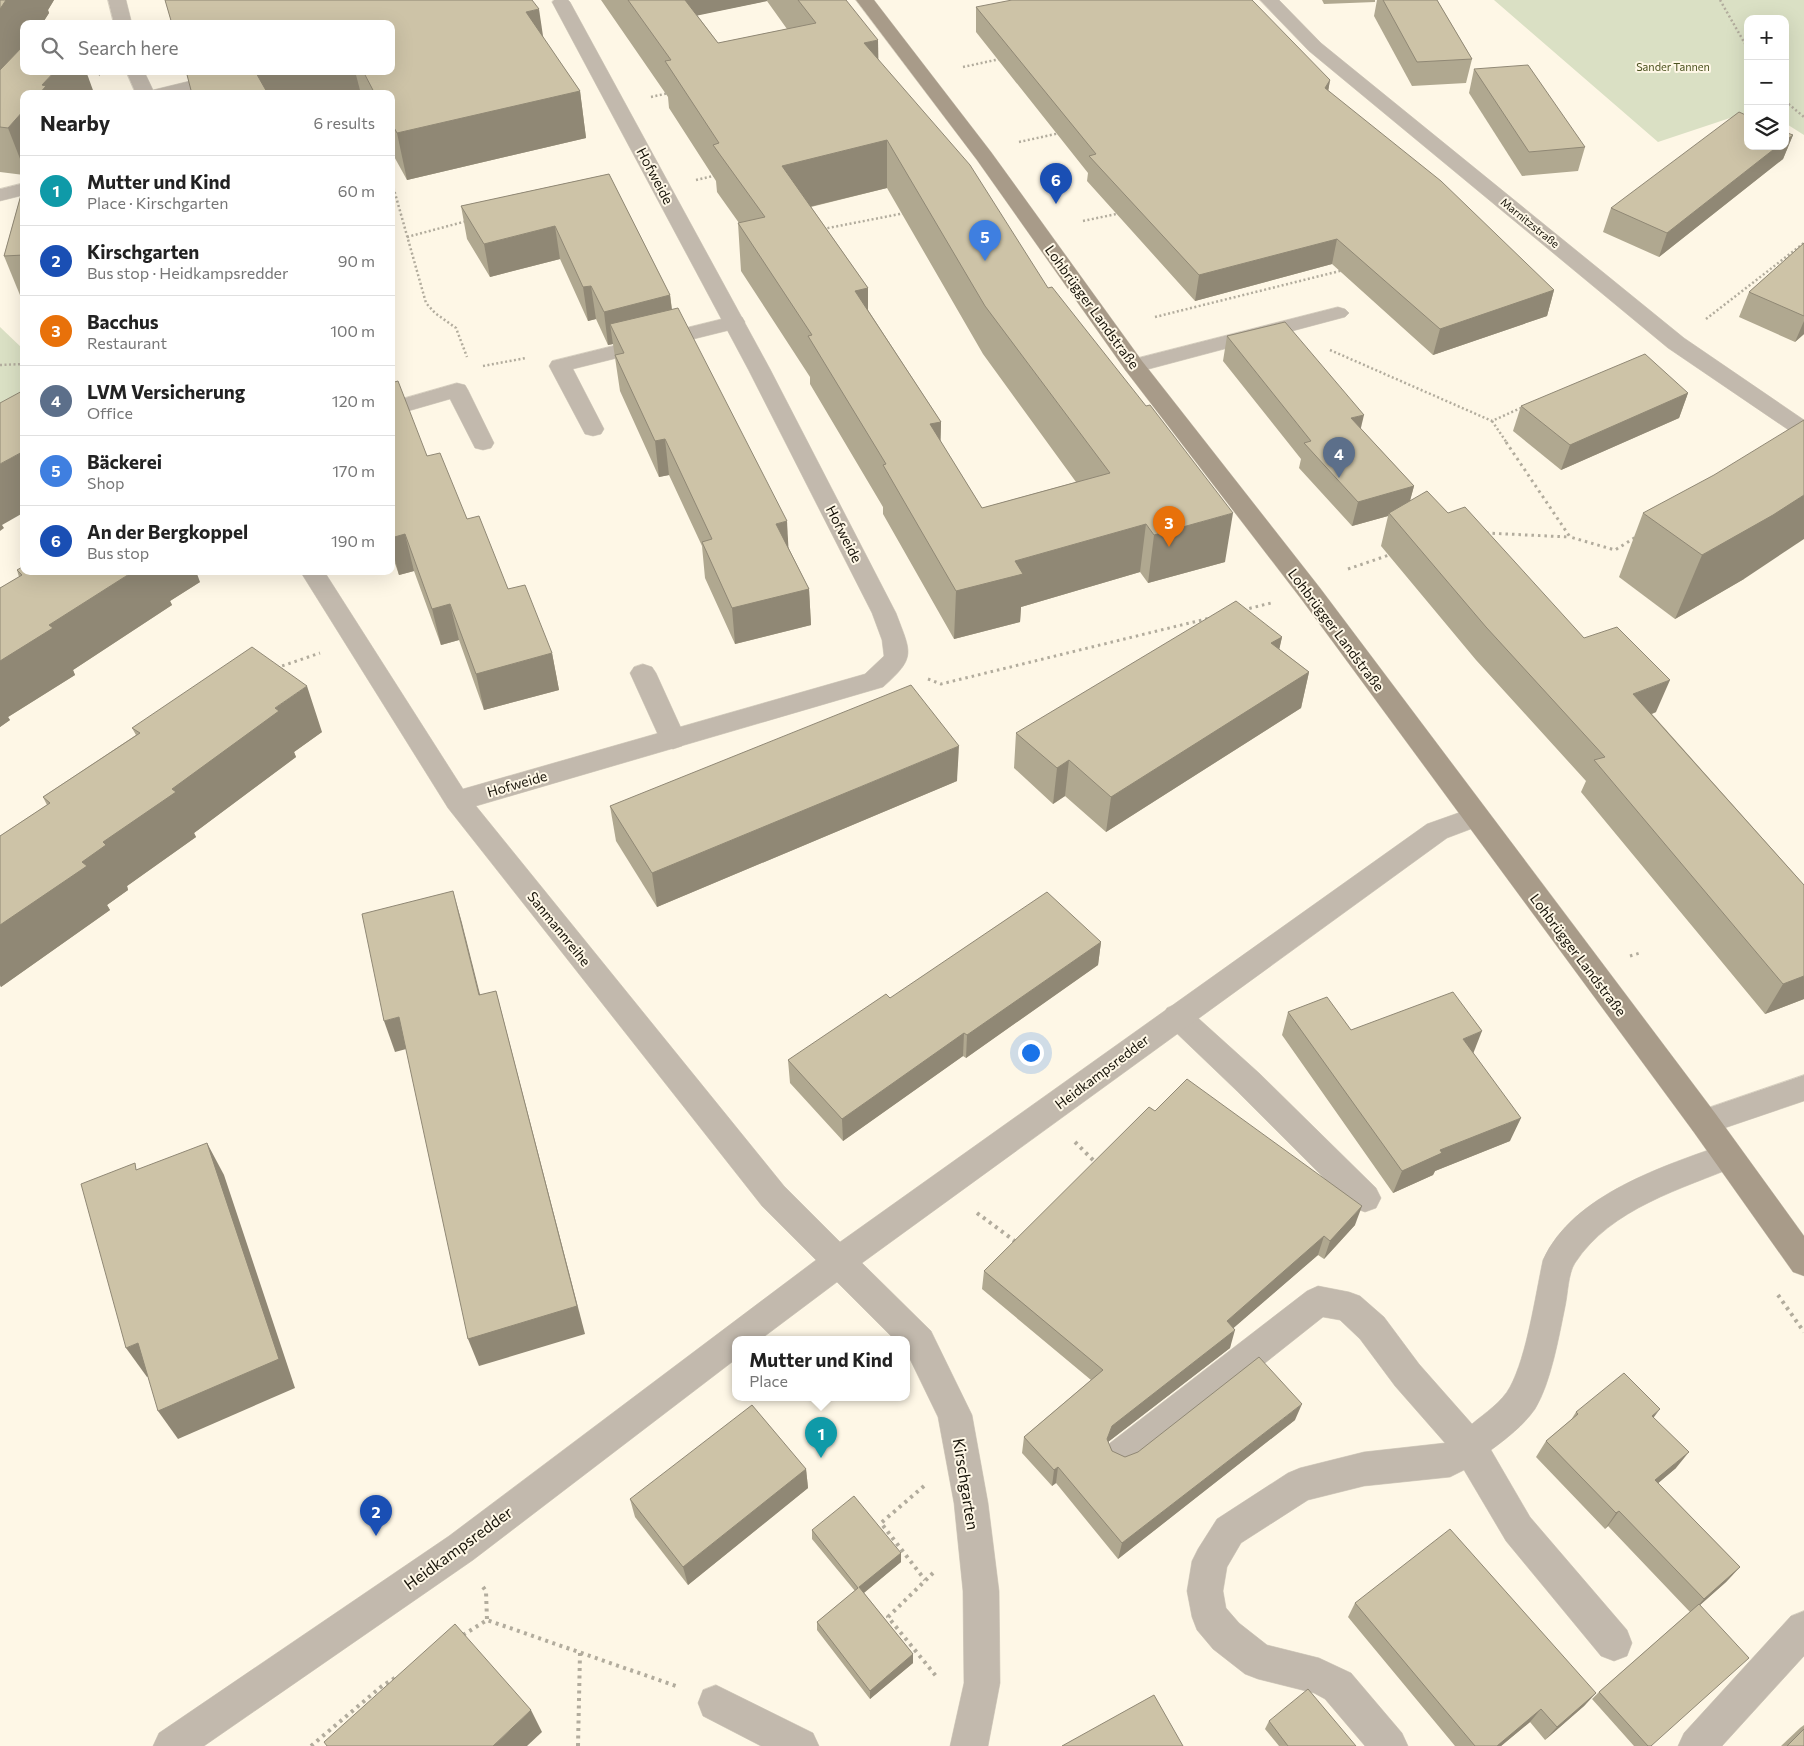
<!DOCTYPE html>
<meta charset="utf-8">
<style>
body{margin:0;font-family:Commissioner,sans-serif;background:#f2f2f2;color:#222}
.controls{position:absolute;right:15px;top:15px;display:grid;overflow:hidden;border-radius:10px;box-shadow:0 5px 20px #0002}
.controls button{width:45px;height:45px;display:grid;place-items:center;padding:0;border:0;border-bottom:1px solid #e0e0e0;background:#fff;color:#222;font:25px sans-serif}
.you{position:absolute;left:1030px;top:1052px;width:18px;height:18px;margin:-12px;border:4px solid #fff;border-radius:50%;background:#1a73e8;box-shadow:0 0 0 8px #1a73e833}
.badge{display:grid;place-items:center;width:32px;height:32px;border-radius:50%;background:#0970bc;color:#fff;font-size:16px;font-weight:700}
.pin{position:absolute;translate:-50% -41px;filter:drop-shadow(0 1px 2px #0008)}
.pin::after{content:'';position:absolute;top:26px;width:18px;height:15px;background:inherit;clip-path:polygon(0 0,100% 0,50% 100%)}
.popup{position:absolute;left:732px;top:1336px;width:178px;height:65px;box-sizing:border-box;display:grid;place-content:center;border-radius:10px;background:#fff;filter:drop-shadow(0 1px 4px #0005);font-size:16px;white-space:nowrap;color:#767676}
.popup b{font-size:19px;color:#222}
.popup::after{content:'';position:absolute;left:50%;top:100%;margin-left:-10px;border:10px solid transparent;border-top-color:#fff}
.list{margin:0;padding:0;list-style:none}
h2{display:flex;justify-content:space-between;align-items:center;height:65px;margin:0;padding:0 20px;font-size:21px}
h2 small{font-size:16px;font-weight:400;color:#767676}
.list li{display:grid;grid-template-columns:32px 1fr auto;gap:15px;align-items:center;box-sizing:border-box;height:70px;padding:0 20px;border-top:1px solid #e0e0e0}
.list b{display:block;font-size:19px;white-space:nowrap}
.list p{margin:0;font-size:16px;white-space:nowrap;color:#767676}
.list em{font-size:16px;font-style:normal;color:#767676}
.icon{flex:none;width:28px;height:28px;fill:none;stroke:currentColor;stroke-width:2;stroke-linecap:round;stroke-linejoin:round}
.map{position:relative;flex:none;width:1804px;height:1746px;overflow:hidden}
.search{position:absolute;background:#fff;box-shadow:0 5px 20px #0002;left:20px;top:20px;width:375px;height:55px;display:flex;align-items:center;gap:12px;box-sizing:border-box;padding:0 18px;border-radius:10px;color:#767676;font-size:19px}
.panel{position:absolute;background:#fff;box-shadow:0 5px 20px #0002;left:20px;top:90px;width:375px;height:485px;border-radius:10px}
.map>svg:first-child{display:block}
.green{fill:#dae0c4}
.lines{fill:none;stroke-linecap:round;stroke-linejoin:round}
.lane-casing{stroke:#d9d2c2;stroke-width:1}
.street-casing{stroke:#d9d2c2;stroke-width:1}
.secondary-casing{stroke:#d9d2c2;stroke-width:1}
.path-far2{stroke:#b2ac9d;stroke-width:2.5;stroke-dasharray:2 2.5;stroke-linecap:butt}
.path-far1{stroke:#b2ac9d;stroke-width:3;stroke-dasharray:2.5 4;stroke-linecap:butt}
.path{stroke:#b2ac9d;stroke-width:4;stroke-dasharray:3 4.5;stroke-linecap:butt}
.lane{fill:#c2b9ad;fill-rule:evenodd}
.street{fill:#c2b9ad;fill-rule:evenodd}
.secondary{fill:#a89b89;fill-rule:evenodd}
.wall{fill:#b0a890;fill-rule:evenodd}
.shaded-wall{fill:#908875}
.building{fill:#cdc3a7;stroke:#908875;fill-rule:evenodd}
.labels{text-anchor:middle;stroke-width:4;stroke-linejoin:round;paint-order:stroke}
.far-park-label{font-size:11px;fill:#4b521f;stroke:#fef7e6}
.far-street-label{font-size:11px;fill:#161208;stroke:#fef7e6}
.street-label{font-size:14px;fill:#161208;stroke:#fef7e6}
.near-street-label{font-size:16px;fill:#161208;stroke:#fef7e6}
</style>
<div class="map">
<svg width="1804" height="1746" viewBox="0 0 1804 1746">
<rect width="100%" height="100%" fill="#fef7e6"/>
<g class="green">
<path d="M 1494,0 L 1804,0 L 1804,135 L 1785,123 L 1785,19 L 1748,19 L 1748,112 L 1658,142 Z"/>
<path d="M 0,327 L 24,350 L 24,412 L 0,418 Z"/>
</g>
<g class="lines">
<g class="lane-casing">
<g id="lane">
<path d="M 24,183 L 24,195 L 0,201 L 0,189 Z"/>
<path d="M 1338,307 L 1345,309 L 1349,313 L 1345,317 L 1134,373 L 1126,371 L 1123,366 L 1126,361 Z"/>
<path d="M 734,316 L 742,317 L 745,322 L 742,327 L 573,369 L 604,429 L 601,434 L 593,436 L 585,434 L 549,366 L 552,361 Z"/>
<path d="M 457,383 L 465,385 L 468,390 L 494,443 L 491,448 L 483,450 L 475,448 L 450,399 L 391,416 L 391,402 Z"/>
<path d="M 643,664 L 652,667 L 656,673 L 686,739 L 682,746 L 673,749 L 664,746 L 660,739 L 630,673 L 634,667 Z"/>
<path d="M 1177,1004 L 1187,1008 L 1259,1073 L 1376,1188 L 1381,1198 L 1376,1208 L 1365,1212 L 1354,1208 L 1237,1091 L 1167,1024 L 1162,1016 L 1167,1008 Z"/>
<path d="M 1728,1143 L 1739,1147 L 1743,1156 L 1739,1165 C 1682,1189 1611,1208 1575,1263 C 1568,1274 1568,1294 1565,1307 C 1559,1336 1551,1383 1535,1409 C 1523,1426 1507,1438 1491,1450 L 1530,1517 L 1627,1630 L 1632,1643 L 1627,1656 L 1614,1661 L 1601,1656 L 1506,1541 L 1464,1470 L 1450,1477 L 1364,1486 L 1308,1500 L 1241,1543 L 1227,1567 L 1223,1591 L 1226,1608 L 1239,1623 L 1267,1645 L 1319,1658 L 1351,1673 L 1402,1733 L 1408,1746 L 1365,1746 L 1325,1699 L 1314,1693 L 1258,1679 L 1245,1674 L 1213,1649 L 1197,1630 L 1192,1617 L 1187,1591 L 1192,1561 L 1198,1549 L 1217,1519 L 1288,1473 L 1300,1468 L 1364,1452 L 1445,1443 L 1395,1386 L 1360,1339 L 1340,1320 L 1323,1317 L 1134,1467 L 1122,1471 L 1110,1467 L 1105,1455 L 1110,1443 L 1307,1291 L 1318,1286 L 1349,1292 L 1360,1296 L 1384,1317 L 1419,1364 L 1472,1424 C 1485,1413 1502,1402 1510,1387 C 1527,1355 1535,1297 1543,1260 C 1573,1194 1664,1166 1728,1143 Z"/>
<path d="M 1804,1611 L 1804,1656 L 1722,1746 L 1678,1746 L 1684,1733 L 1791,1616 Z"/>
<path d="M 716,1685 L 813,1733 L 819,1746 L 761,1746 L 703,1716 L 698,1703 L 703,1690 Z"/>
</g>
</g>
<g class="street-casing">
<g id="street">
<path d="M 108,0 L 126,0 L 132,24 L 114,24 Z"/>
<path d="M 554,0 L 568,0 L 570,2 L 770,369 L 896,613 C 911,653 917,657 883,687 L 476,806 L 784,1186 L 840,1242 L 1427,824 L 1475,807 L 1484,810 L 1488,817 L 1484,824 L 1447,838 L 862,1263 L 931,1331 L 972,1415 L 988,1503 L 999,1591 L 1000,1683 L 988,1746 L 950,1746 L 964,1683 L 963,1591 L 954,1503 L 938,1417 L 906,1351 L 906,1339 L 894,1339 L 837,1282 L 761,1339 L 736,1339 L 736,1359 L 473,1560 L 204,1746 L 153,1746 L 159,1733 L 449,1536 L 816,1260 L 762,1206 L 448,808 L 300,571 L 324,571 L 463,789 L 865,674 L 884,656 L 882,640 L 872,613 L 748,369 L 552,2 Z"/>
<path d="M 1260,0 L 1279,0 L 1321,43 L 1684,338 L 1804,420 L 1804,437 L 1796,435 L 1668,348 L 1309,51 Z"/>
<path d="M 126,71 L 144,71 L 153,90 L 231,71 L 264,71 L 261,75 L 183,94 L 136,94 Z"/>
<path d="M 1804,1075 L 1804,1101 L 1704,1135 L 1693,1131 L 1689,1122 L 1693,1113 Z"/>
</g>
</g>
<g class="secondary-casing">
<path id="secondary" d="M 856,0 L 874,0 L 991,152 L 1142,361 L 1320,588 L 1715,1113 L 1804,1236 L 1804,1276 L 1793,1272 L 1693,1131 L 1302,600 L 1126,371 L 977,160 Z"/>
</g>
<g class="path-far2">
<path d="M 1720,0 L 1748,49"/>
<path d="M 963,67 L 1000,59"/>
<path d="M 91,71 L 100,75"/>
<path d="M 651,97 L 669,93"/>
<path d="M 1785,101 L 1804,117"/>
<path d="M 1019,142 L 1060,133"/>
<path d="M 391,179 L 426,303 L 435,313 L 456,328 L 467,357"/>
<path d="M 696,180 L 717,175"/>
<path d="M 1083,221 L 1121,213"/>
<path d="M 823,229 L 905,213"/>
<path d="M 407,237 L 467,221"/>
<path d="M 1155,317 L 1344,270"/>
<path d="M 1706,319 L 1804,243"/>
<path d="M 1330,350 L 1492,421 L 1523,407"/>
<path d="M 0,365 L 24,364"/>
<path d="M 483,366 L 526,358"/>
<path d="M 1492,421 L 1507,443"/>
</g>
<g class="path-far1">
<path d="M 1506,442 L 1570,537 L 1615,550 L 1636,537"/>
<path d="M 1486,533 L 1569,537"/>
<path d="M 1348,569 L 1392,554"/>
<path d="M 1243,610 L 1271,603"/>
<path d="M 276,668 L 320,653"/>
<path d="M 928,679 L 941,684 L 1210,618"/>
<path d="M 1630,956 L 1640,953"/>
</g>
<g class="path">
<path d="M 1075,1142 L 1097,1164"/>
<path d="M 977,1213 L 1016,1242"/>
<path d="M 1778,1295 L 1804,1332"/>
<path d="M 924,1486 L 881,1523 L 925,1580"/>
<path d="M 933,1573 L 888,1617 L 936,1676"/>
<path d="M 483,1587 L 486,1591 L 487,1620"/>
<path d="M 463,1635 L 487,1620 L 676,1686"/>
<path d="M 311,1746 L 382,1686 L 398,1676"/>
<path d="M 578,1746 L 580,1653"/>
</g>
<use href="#lane" class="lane"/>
<use href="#street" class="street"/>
<use href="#secondary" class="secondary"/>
</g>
<g class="wall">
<path d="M 0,0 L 54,0 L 48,10 L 49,13 L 42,24 L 24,24 L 24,71 L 94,93 L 93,94 L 24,94 L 24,175 L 0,172 Z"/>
<path d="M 165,0 L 543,38 L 580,91 L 586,138 L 407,180 L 391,151 L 391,94 L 192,94 L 186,71 L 391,71 L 391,24 L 172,24 Z"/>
<path d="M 601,0 L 846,0 L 878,60 L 1048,288 L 1225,562 L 1148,583 L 1140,572 L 1021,607 L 1020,622 L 954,639 L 883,514 L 883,507 L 810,384 L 810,377 L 741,271 L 738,223 L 739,223 L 717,192 L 716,181 L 669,108 L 668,97 ZM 767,1 L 787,29 L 718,43 L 697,15 ZM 887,188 L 983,354 L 1076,482 L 982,508 L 940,441 L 941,422 L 868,310 L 868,288 L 811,207 Z"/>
<path d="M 1322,0 L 1375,0 L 1375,2 L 1324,4 Z"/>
<path d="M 1377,0 L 1437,0 L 1472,59 L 1466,83 L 1412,86 L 1374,16 Z"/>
<path d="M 976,7 L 1330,80 L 1328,91 L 1554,290 L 1547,316 L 1433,355 L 1332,264 L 1195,301 L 1087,181 L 1088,173 L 976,32 Z"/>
<path d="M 1474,69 L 1585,147 L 1578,171 L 1522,176 L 1469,93 Z"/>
<path d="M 1793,135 L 1783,159 L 1659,257 L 1603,232 L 1611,208 Z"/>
<path d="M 609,174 L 670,295 L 672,309 L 788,547 L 809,589 L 811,625 L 735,644 L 705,578 L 702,546 L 669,475 L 659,477 L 620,391 L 613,344 L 608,345 L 596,319 L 588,321 L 560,259 L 490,277 L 467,239 L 461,206 Z"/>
<path d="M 24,184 L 24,305 L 4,256 Z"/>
<path d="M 1804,243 L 1804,334 L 1795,342 L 1739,317 L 1749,292 Z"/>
<path d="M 1227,336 L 1361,429 L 1414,486 L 1410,501 L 1448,513 L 1584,638 L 1656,712 L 1652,714 L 1804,885 L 1804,999 L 1765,1014 L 1581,792 L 1586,781 L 1476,660 L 1381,546 L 1388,516 L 1352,526 L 1299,468 L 1301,459 L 1223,361 Z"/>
<path d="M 391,383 L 427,456 L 467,519 L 508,589 L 552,653 L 559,690 L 484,710 L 459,640 L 441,645 L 414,571 L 399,575 L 391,552 Z"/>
<path d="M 1688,393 L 1679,418 L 1561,470 L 1513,431 L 1521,406 Z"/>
<path d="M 1643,513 L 1744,579 L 1675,619 L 1619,577 Z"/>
<path d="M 17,570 L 200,582 L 170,601 L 172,605 L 73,670 L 75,675 L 8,717 L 10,720 L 0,727 L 0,588 L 19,577 Z"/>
<path d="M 1282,637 L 1279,649 L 1309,672 L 1301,708 L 1106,832 L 1065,796 L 1053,804 L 1014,768 L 1016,733 Z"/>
<path d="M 132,728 L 322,732 L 294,752 L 296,757 L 194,833 L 196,837 L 127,886 L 128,890 L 107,905 L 110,910 L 1,987 L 0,985 L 0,836 L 47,805 L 43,797 L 136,735 Z"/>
<path d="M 957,781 L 657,907 L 616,841 L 610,806 Z"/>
<path d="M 1101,942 L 1098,965 L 966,1058 L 963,1056 L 843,1141 L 790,1083 L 788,1060 L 890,998 Z"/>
<path d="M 1288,1012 L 1351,1030 L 1473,1053 L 1510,1141 L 1435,1171 L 1433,1175 L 1393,1193 L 1282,1035 Z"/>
<path d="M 1155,1111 L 1355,1225 L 1324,1259 L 1318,1255 L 1233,1328 L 1230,1348 L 1108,1442 L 1112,1451 L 1125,1457 L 1295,1420 L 1118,1559 L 1056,1483 L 1052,1486 L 1022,1453 L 1024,1437 L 1091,1380 L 982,1289 L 984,1271 Z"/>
<path d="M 1576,1412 L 1653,1418 L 1676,1468 L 1658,1483 L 1740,1567 L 1726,1582 L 1700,1605 L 1651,1746 L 1634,1746 L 1592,1699 L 1599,1692 L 1690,1612 L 1608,1526 L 1605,1529 L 1536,1457 L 1546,1441 L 1571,1420 Z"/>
<path d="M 806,1469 L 808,1488 L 688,1585 L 635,1517 L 630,1499 Z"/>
<path d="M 812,1530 L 901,1553 L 901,1562 L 864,1593 L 913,1654 L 913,1663 L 870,1699 L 817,1630 L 817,1622 L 855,1591 L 812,1539 Z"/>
<path d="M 1355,1603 L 1596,1693 L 1584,1706 L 1545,1740 L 1530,1722 L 1501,1746 L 1455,1746 L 1348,1617 Z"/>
<path d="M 1269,1721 L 1356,1746 L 1279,1746 L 1265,1729 Z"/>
<path d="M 1804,1725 L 1804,1746 L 1781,1746 L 1800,1728 Z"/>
</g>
<g class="shaded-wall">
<path d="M 6,0 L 54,0 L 48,10 L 49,13 L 42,24 L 24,24 L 24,60 L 0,70 L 0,9 Z"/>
<path d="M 669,0 L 767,0 L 767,1 L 671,21 Z"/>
<path d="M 539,9 L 546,56 L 526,12 Z"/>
<path d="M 878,40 L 879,87 L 864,43 Z"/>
<path d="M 55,71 L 86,71 L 94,93 L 93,94 L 39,94 L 42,85 Z"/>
<path d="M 255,71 L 355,71 L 361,94 L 261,94 Z"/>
<path d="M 1330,80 L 1326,104 L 1325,88 Z"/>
<path d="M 580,91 L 586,138 L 407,180 L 397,133 Z"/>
<path d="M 24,110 L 24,169 L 8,128 Z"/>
<path d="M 1793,135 L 1783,159 L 1659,257 L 1667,233 L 1778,146 L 1785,146 L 1785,141 Z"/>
<path d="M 887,140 L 887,188 L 784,213 L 782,166 Z"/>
<path d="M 555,226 L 560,259 L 490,277 L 484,244 Z"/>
<path d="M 1337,239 L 1332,264 L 1195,301 L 1199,275 Z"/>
<path d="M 591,286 L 596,319 L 588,321 L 583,287 Z"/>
<path d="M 868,288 L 868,336 L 855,291 Z"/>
<path d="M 1554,290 L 1547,316 L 1433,355 L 1440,329 Z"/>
<path d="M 670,295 L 674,329 L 610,324 L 613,344 L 608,345 L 604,312 Z"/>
<path d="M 1804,321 L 1804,334 L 1795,342 Z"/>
<path d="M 1688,393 L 1679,418 L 1561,470 L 1570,445 Z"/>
<path d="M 1364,415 L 1358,440 L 1351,418 Z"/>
<path d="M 941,422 L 940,470 L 930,424 Z"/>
<path d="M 665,439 L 669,475 L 659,477 L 655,441 Z"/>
<path d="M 24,451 L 24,510 L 22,511 L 23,513 L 2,525 L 4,528 L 0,531 L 0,464 Z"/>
<path d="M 1414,486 L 1407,511 L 1389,513 L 1388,516 L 1352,526 L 1358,502 Z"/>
<path d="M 1804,495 L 1804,539 L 1744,579 L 1675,619 L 1702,555 Z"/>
<path d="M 1233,513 L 1225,562 L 1148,583 L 1154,535 Z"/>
<path d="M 787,521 L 789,558 L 776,524 Z"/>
<path d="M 1146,524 L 1140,572 L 1021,607 L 1020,622 L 954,639 L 956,591 L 1015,561 Z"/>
<path d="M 405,534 L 414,571 L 399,575 L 391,545 L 391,538 Z"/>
<path d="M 134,571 L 196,571 L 200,582 L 170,601 L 172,605 L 73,670 L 75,675 L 8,717 L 10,720 L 0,727 L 0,661 L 49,625 Z"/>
<path d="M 809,589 L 811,625 L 735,644 L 732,608 Z"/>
<path d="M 450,604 L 459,640 L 441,645 L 432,609 Z"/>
<path d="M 1282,637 L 1274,673 L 1271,643 Z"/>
<path d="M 552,653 L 559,690 L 484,710 L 476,674 Z"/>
<path d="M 1309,672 L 1301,708 L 1106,832 L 1111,797 Z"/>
<path d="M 1670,680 L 1656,712 L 1620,726 L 1633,694 Z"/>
<path d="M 307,686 L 322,732 L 294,752 L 296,757 L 194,833 L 196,837 L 127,886 L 128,890 L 107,905 L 110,910 L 1,987 L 0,985 L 0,925 L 82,862 L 103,842 L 275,708 Z"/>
<path d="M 959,746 L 957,781 L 657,907 L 652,873 Z"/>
<path d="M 1069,760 L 1065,796 L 1053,804 L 1057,768 Z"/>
<path d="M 453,891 L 462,923 L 488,1026 L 479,995 Z"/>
<path d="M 1101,942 L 1098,965 L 966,1058 L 967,1035 Z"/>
<path d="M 1804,976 L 1804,999 L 1765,1014 L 1783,984 Z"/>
<path d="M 496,991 L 585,1334 L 479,1366 L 468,1339 Z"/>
<path d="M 399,1017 L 410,1048 L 395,1052 L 384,1021 Z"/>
<path d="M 1482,1031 L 1473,1054 L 1463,1039 Z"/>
<path d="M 964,1033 L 963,1056 L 843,1141 L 842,1119 Z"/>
<path d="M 1521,1118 L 1510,1141 L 1435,1171 L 1433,1175 L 1393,1193 L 1402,1171 L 1440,1150 Z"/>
<path d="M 207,1143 L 224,1175 L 295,1388 L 178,1439 L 158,1411 Z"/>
<path d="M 1362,1206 L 1355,1225 L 1324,1259 L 1330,1241 Z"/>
<path d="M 1324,1236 L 1318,1255 L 1222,1338 L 1227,1321 Z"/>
<path d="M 1235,1330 L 1230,1348 L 1108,1442 L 1103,1456 L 1107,1439 L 1112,1426 Z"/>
<path d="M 138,1343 L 158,1372 L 147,1377 L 126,1348 Z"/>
<path d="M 1302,1404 L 1295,1420 L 1118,1559 L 1122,1543 Z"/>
<path d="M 1660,1409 L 1648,1425 L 1652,1416 Z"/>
<path d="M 1689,1452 L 1676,1468 L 1643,1496 L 1655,1480 Z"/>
<path d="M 1058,1467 L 1056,1483 L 1052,1486 L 1054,1470 Z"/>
<path d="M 806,1469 L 808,1488 L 688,1585 L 683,1567 Z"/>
<path d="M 1619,1511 L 1608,1526 L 1605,1529 L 1616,1513 Z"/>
<path d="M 901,1553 L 901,1562 L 860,1596 L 859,1587 Z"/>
<path d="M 1740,1567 L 1726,1582 L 1691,1613 L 1704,1599 Z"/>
<path d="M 913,1654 L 913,1663 L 870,1699 L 870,1691 Z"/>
<path d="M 1596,1693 L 1584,1706 L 1545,1740 L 1557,1727 Z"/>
<path d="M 1541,1709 L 1530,1722 L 1501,1746 L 1497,1746 Z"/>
<path d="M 531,1710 L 542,1732 L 527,1746 L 493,1746 Z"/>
</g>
<g class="building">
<path d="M 0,0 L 6,0 L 0,9 Z"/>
<path d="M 165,0 L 532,0 L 539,9 L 526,12 L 580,91 L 397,133 L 391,122 L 391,94 L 375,94 L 363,71 L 391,71 L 391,24 L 253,24 L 252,23 L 172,24 Z"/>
<path d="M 628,0 L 685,0 L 718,43 L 816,23 L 798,0 L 846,0 L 878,40 L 864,43 L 970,165 L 1048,288 L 1052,287 L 1146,406 L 1150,405 L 1233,513 L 1154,535 L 1146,524 L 1015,561 L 1023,574 L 956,591 L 883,465 L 886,464 L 808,336 L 812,335 L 738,223 L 765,217 L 713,145 L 719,143 L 665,61 L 671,60 ZM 887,140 L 985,306 L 1110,473 L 982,508 L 930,424 L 941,422 L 855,291 L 868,288 L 782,166 Z"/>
<path d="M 1012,0 L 1252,0 L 1330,80 L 1325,88 L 1441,181 L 1554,290 L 1440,329 L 1337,239 L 1199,275 L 1089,156 L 1096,154 L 976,7 Z"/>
<path d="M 1383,0 L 1437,0 L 1472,59 L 1417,62 Z"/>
<path d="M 24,45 L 24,71 L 55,71 L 42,85 L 46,86 L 39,94 L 24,94 L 24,110 L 8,128 L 0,127 L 0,70 Z"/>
<path d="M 1528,65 L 1585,147 L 1529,152 L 1474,69 Z"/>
<path d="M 186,71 L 255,71 L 268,94 L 192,94 Z"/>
<path d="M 1739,112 L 1748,116 L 1748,146 L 1778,146 L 1667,233 L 1611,208 Z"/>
<path d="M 1785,132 L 1793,135 L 1785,141 Z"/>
<path d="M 609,174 L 670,295 L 604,312 L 591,286 L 583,287 L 555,226 L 484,244 L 461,206 Z"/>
<path d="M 24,184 L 24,255 L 4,256 Z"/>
<path d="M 1804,243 L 1804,316 L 1749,292 Z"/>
<path d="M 678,308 L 787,521 L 776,524 L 809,589 L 732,608 L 702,542 L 712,539 L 665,439 L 655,441 L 615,355 L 624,353 L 610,324 Z"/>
<path d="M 1285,322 L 1364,415 L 1351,418 L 1414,486 L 1358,502 L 1304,443 L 1311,441 L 1227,336 Z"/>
<path d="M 1645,354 L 1688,393 L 1570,445 L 1521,406 Z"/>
<path d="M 398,381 L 427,456 L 440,453 L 467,519 L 479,516 L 508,589 L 525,585 L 552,653 L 476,674 L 450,604 L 432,609 L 405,534 L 391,538 L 391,383 Z"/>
<path d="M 24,390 L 24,451 L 0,464 L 0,403 Z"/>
<path d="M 1804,420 L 1804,495 L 1773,515 L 1702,555 L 1643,513 L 1714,475 Z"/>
<path d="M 1427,491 L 1448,513 L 1465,507 L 1584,638 L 1617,627 L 1670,680 L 1633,694 L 1804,885 L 1804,976 L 1783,984 L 1594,760 L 1605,757 L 1486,627 L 1389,513 Z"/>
<path d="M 24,566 L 24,571 L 134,571 L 49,625 L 53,628 L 0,661 L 0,588 L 22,575 L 17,570 Z"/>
<path d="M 1236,601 L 1282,637 L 1271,643 L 1309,672 L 1111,797 L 1069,760 L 1057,768 L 1016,733 Z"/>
<path d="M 252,647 L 307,686 L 275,708 L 279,711 L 172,789 L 176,792 L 103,842 L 106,845 L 82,862 L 87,866 L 0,925 L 0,836 L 50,803 L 43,797 L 140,733 L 132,728 Z"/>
<path d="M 911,685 L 959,746 L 652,873 L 610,806 Z"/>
<path d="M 453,891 L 479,995 L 496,991 L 577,1306 L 468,1339 L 399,1017 L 384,1021 L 362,914 Z"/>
<path d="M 1047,892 L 1101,942 L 967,1035 L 964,1033 L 842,1119 L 788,1060 L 886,994 L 890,998 Z"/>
<path d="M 1453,992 L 1482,1031 L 1463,1039 L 1521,1118 L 1440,1150 L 1442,1153 L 1402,1171 L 1288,1012 L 1327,997 L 1351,1030 Z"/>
<path d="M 1187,1079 L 1362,1206 L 1330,1241 L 1324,1236 L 1227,1321 L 1235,1330 L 1112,1426 L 1107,1439 L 1112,1451 L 1125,1457 L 1138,1452 L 1259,1357 L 1302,1404 L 1122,1543 L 1058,1467 L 1054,1470 L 1024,1437 L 1103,1370 L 984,1271 L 1149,1107 L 1155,1111 Z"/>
<path d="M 207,1143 L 279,1359 L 158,1411 L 138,1343 L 126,1348 L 81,1184 L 135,1163 L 136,1170 Z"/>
<path d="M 1624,1373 L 1660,1409 L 1652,1416 L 1689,1452 L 1655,1480 L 1740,1567 L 1704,1599 L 1619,1511 L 1616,1513 L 1546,1441 L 1578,1414 L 1576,1412 Z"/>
<path d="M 752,1405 L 806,1469 L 683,1567 L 630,1499 Z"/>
<path d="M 854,1496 L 901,1553 L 859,1587 L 913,1654 L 870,1691 L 817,1622 L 858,1588 L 812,1530 Z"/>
<path d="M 1450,1529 L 1596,1693 L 1557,1727 L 1541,1709 L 1497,1746 L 1475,1746 L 1355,1603 Z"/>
<path d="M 1699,1604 L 1749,1658 L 1651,1746 L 1648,1746 L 1599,1692 Z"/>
<path d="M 455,1624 L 531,1710 L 493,1746 L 327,1746 L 324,1742 Z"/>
<path d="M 1308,1689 L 1356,1746 L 1288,1746 L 1269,1721 Z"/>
<path d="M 1154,1695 L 1183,1746 L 1062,1746 Z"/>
<path d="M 1804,1729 L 1804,1746 L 1787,1746 Z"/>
</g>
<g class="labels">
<g class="far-park-label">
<text x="1673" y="71">Sander Tannen</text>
</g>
<g class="far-street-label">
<text transform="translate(1530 223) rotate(39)" y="4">Marnitzstraße</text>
</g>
<g class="street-label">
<text transform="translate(655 176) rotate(62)" y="5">Hofweide</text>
<text transform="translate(1092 307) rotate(54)" y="5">Lohbrügger Landstraße</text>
<text transform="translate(844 534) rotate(63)" y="5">Hofweide</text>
<text transform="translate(1336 630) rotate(53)" y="5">Lohbrügger Landstraße</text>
<text transform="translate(517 784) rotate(-16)" y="5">Hofweide</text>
<text transform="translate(559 929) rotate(51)" y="5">Sanmannreihe</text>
<text transform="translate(1578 955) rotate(53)" y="5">Lohbrügger Landstraße</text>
<text transform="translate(1102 1072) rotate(-37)" y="5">Heidkampsredder</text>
</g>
<g class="near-street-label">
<text transform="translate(966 1484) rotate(81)" y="6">Kirschgarten</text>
<text transform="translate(458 1548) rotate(-36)" y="6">Heidkampsredder</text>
</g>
</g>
</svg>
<div class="controls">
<button>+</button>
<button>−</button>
<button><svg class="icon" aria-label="layers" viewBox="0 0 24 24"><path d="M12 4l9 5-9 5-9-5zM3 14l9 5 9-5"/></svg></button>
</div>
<div class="you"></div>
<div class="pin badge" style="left:821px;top:1458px;background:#0f9aa8">1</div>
<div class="popup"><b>Mutter und Kind</b>Place</div>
<div class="pin badge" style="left:376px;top:1536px;background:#1a4fb4">2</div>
<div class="pin badge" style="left:1169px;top:547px;background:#e8710a">3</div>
<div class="pin badge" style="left:1339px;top:478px;background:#5c6f8a">4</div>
<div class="pin badge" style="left:985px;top:261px;background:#3f7fe0">5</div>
<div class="pin badge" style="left:1056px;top:204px;background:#1a4fb4">6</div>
<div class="search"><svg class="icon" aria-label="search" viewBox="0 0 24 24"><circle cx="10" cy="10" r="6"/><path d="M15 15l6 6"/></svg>Search here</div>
<section class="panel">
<h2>Nearby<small>6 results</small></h2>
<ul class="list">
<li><span class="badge" style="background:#0f9aa8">1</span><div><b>Mutter und Kind</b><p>Place · Kirschgarten</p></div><em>60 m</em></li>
<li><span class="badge" style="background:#1a4fb4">2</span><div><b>Kirschgarten</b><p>Bus stop · Heidkampsredder</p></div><em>90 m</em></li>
<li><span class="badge" style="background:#e8710a">3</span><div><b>Bacchus</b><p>Restaurant</p></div><em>100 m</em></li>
<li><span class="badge" style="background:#5c6f8a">4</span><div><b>LVM Versicherung</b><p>Office</p></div><em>120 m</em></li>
<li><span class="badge" style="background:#3f7fe0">5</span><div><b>Bäckerei</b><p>Shop</p></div><em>170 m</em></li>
<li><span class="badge" style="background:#1a4fb4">6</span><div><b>An der Bergkoppel</b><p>Bus stop</p></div><em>190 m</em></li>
</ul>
</section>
</div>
